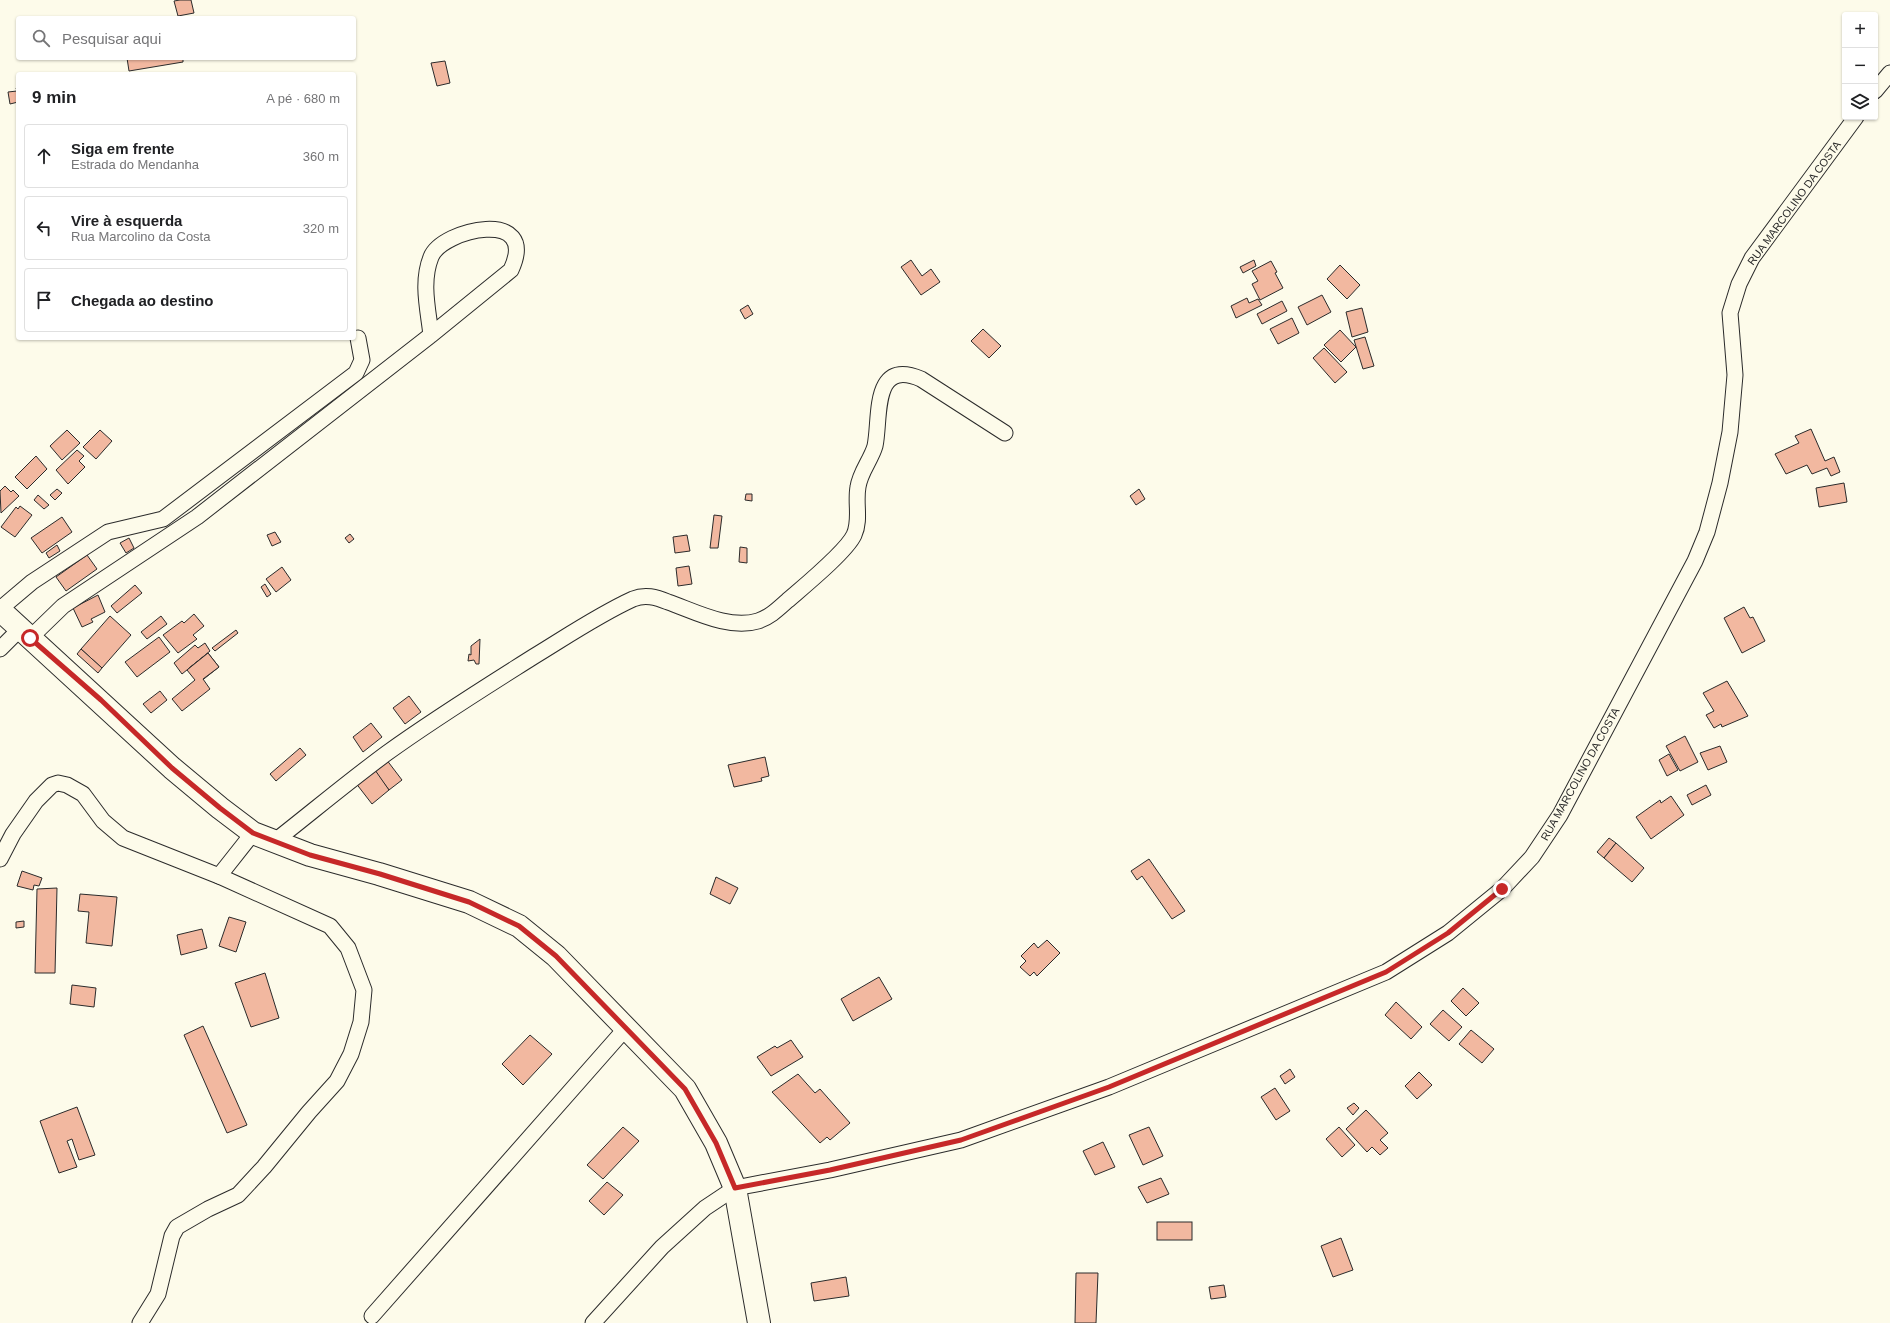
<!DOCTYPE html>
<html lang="pt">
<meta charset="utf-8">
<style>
body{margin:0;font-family:Helvetica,sans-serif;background:#f2f2f2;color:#202124}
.controls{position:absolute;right:12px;top:12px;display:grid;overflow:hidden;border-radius:4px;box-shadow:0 1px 3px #0004}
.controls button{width:36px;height:36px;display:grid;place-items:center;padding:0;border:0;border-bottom:1px solid #e0e0e0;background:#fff;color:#202124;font:20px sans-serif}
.stop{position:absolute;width:12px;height:12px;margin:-9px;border:3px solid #c62828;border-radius:50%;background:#fff}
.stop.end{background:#c62828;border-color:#fff;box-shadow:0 1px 4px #0008}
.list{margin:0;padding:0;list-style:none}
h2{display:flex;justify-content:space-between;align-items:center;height:52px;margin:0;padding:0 16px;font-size:17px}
h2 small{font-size:13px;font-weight:400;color:#757577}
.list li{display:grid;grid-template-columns:26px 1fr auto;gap:12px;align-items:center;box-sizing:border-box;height:64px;margin:0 8px 8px;padding:0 8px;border:1px solid #e0e0e0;border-radius:4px}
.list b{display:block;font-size:15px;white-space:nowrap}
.list p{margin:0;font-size:13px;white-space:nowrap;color:#757577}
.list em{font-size:13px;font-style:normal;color:#757577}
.icon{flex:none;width:22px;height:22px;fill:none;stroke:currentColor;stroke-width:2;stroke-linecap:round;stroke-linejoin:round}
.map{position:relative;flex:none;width:1890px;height:1323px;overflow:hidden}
.search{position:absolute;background:#fff;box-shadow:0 1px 3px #0004;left:16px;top:16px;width:340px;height:44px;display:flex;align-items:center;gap:10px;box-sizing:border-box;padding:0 14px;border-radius:4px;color:#757577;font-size:15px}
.panel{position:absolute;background:#fff;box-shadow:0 1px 3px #0004;left:16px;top:72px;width:340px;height:268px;border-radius:4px}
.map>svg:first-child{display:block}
.building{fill:#f2b8a0;stroke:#2b2b2b}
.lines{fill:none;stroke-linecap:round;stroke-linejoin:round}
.street-casing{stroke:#2b2b2b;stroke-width:17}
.secondary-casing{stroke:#2b2b2b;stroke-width:24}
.street{stroke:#fdfbea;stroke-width:15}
.secondary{stroke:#fdfbea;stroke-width:22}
.route{stroke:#c62828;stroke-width:5}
.labels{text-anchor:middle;stroke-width:3;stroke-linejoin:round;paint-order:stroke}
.street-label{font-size:11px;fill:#2b2b2b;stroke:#fdfbea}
</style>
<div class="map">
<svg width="1890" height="1323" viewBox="0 0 1890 1323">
<rect width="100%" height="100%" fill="#fdfbea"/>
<g class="building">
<path d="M 180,0 L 191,0 L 194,13 L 178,16 L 174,1 Z"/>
<path d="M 127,58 L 183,58 L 183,62 L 129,71 Z"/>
<path d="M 445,61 L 450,83 L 437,86 L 431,63 Z"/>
<path d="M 16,88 L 18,88 L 18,102 L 10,104 L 8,92 L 17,91 Z"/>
<path d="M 911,260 L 922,276 L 931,269 L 940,282 L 921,295 L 901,267 Z"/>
<path d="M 1254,260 L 1256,266 L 1243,273 L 1240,267 Z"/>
<path d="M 1271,261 L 1277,272 L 1275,273 L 1283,288 L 1260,300 L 1252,284 L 1258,281 L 1252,271 Z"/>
<path d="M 1340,265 L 1360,285 L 1347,299 L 1327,279 Z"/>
<path d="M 1322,295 L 1331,312 L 1307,325 L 1298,307 Z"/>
<path d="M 1247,298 L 1249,303 L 1258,299 L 1262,305 L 1236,318 L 1231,306 Z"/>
<path d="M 1282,301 L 1287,311 L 1262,324 L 1257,314 Z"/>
<path d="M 748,305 L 753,314 L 745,319 L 740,310 Z"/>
<path d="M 1362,308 L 1368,332 L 1352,337 L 1346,312 Z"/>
<path d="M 1292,318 L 1299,333 L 1278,344 L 1270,329 Z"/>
<path d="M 983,329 L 1001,346 L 989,358 L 971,341 Z"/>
<path d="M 1340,330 L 1356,347 L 1341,362 L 1324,345 Z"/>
<path d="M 1365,337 L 1374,366 L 1363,369 L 1354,340 Z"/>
<path d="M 1324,348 L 1347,372 L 1335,383 L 1313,358 Z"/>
<path d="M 1811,429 L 1825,461 L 1834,457 L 1840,472 L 1831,476 L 1827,468 L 1812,474 L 1807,465 L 1786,474 L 1775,454 L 1799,443 L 1795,436 Z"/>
<path d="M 67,430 L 80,443 L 62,460 L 50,446 Z"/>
<path d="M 100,430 L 112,441 L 96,459 L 83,447 Z"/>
<path d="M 77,450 L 84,456 L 79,461 L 85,467 L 68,484 L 56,470 Z"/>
<path d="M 36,456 L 47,469 L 27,489 L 15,477 Z"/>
<path d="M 1844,483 L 1847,502 L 1819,507 L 1816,488 Z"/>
<path d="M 5,486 L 11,492 L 13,490 L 19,496 L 1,513 L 0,491 Z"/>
<path d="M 57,489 L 62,493 L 55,500 L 50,495 Z"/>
<path d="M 1139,489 L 1145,499 L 1136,505 L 1130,496 Z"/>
<path d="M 746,494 L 752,494 L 752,501 L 745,500 Z"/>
<path d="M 38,495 L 49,505 L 44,509 L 34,500 Z"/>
<path d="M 20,506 L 32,515 L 15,537 L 1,527 L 16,507 L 18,509 Z"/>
<path d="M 714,515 L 722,516 L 718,548 L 710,548 Z"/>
<path d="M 62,517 L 72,532 L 42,553 L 31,538 Z"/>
<path d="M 275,532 L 281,542 L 272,546 L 267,535 Z"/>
<path d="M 350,534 L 354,539 L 349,543 L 345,538 Z"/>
<path d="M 687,535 L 690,551 L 675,553 L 673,537 Z"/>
<path d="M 129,538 L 134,548 L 126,553 L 120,543 Z"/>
<path d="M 57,545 L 60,551 L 49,558 L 46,553 Z"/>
<path d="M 740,547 L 747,548 L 747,563 L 739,562 Z"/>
<path d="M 87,555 L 97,569 L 66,591 L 56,577 Z"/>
<path d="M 689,566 L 692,584 L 678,586 L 676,568 Z"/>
<path d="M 282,567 L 291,580 L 276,592 L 266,579 Z"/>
<path d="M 265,584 L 271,594 L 267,597 L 261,587 Z"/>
<path d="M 135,585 L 142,593 L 117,613 L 111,606 Z"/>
<path d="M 98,595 L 105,612 L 91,619 L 93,622 L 82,627 L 73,608 Z"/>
<path d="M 1744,607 L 1750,618 L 1753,617 L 1765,641 L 1742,653 L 1724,618 Z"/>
<path d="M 194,614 L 204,626 L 193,635 L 197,639 L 178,653 L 163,635 L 182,621 L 184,623 Z"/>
<path d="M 110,616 L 131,635 L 102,668 L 81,649 Z"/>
<path d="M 161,616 L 167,624 L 147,639 L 141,632 Z"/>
<path d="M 236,630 L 238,633 L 215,651 L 212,648 Z"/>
<path d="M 159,637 L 170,652 L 137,677 L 125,662 Z"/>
<path d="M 480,639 L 479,664 L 476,664 L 474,660 L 468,661 L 469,654 L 471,655 L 471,646 Z"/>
<path d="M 205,643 L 210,651 L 182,674 L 174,663 L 195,645 L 198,648 Z"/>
<path d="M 81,649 L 102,668 L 98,673 L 77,654 Z"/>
<path d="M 208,653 L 219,667 L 200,682 L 189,668 Z"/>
<path d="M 208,653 L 219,667 L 203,679 L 210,689 L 182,711 L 172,699 L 195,680 L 187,670 Z"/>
<path d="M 1727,681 L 1748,716 L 1722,727 L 1721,724 L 1714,728 L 1706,715 L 1714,711 L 1703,693 Z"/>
<path d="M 160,691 L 167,700 L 151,713 L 143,704 Z"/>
<path d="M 409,696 L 421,712 L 405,724 L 393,708 Z"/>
<path d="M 371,723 L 382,737 L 363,752 L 353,737 Z"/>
<path d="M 1685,736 L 1698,762 L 1680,771 L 1666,746 Z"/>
<path d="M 1720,746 L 1727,762 L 1708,770 L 1700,753 Z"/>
<path d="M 300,748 L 306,755 L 276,781 L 270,774 Z"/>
<path d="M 1669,754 L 1678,770 L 1667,776 L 1659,760 Z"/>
<path d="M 765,757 L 769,776 L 761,778 L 762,781 L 734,787 L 728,765 Z"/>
<path d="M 386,759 L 402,780 L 389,790 L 373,769 Z"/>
<path d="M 375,770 L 389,790 L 372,804 L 355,782 Z"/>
<path d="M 1706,785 L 1711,795 L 1692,805 L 1687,795 Z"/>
<path d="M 1671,796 L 1684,815 L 1651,839 L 1636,817 L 1660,800 L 1661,803 Z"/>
<path d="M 1609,838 L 1616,843 L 1604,858 L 1597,852 Z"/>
<path d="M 1616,843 L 1644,868 L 1632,882 L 1604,858 Z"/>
<path d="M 1149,859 L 1185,911 L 1172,919 L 1142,876 L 1137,880 L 1131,871 Z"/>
<path d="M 22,871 L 42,878 L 39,886 L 34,885 L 33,890 L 17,886 Z"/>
<path d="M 716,877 L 738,888 L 730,904 L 710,894 Z"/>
<path d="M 57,888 L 55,973 L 35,973 L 37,889 Z"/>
<path d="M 80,894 L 117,897 L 112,946 L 86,943 L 89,912 L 78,911 Z"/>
<path d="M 229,917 L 246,922 L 236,952 L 219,946 Z"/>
<path d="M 24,921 L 24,927 L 16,928 L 16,922 Z"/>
<path d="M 202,929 L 207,948 L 181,955 L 177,935 Z"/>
<path d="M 1047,940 L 1060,953 L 1037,976 L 1034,972 L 1030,976 L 1020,967 L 1026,961 L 1021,956 L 1034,943 L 1038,948 Z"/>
<path d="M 265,973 L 279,1018 L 251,1027 L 235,983 Z"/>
<path d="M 879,977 L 892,999 L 853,1021 L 841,999 Z"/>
<path d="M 72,985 L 96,988 L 94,1007 L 70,1004 Z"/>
<path d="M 1463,988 L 1479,1003 L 1466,1016 L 1451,1001 Z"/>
<path d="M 1396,1002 L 1422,1027 L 1411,1039 L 1385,1015 Z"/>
<path d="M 1443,1010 L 1462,1027 L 1449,1041 L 1430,1024 Z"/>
<path d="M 203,1026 L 247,1125 L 227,1133 L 184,1035 Z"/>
<path d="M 1471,1030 L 1494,1049 L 1482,1063 L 1459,1044 Z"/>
<path d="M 530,1035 L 552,1054 L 523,1085 L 502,1064 Z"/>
<path d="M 791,1040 L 803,1057 L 771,1076 L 757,1057 L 775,1046 L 777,1048 Z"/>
<path d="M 1290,1069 L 1295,1077 L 1285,1084 L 1280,1076 Z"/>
<path d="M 1419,1072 L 1432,1085 L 1417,1099 L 1405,1086 Z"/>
<path d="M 798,1074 L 815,1093 L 820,1089 L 850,1123 L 830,1140 L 827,1137 L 820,1143 L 772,1092 Z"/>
<path d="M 1275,1088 L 1290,1111 L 1276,1120 L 1261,1097 Z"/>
<path d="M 1354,1103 L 1359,1108 L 1353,1115 L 1347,1108 Z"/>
<path d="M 77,1107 L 95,1155 L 79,1160 L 72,1139 L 67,1141 L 77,1167 L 59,1173 L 40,1121 Z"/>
<path d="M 1366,1110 L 1388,1133 L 1380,1140 L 1388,1148 L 1380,1155 L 1372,1147 L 1367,1152 L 1346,1129 Z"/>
<path d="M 623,1127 L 639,1141 L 603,1179 L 587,1165 Z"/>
<path d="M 1149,1127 L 1163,1156 L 1143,1165 L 1129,1135 Z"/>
<path d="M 1339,1127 L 1355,1145 L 1342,1157 L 1326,1139 Z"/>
<path d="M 1103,1142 L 1115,1167 L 1095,1175 L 1083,1151 Z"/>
<path d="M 1161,1178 L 1169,1194 L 1147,1203 L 1138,1187 Z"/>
<path d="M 607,1182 L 623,1195 L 604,1215 L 589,1201 Z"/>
<rect x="1157" y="1222" width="35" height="18"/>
<path d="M 1341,1238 L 1353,1270 L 1333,1277 L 1321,1246 Z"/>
<path d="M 1076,1273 L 1098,1273 L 1096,1323 L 1075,1323 Z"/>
<path d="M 846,1277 L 849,1296 L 814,1301 L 811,1283 Z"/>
<path d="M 1224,1285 L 1226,1297 L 1211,1299 L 1209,1287 Z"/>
</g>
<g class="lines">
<g class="street-casing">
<g id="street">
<path d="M 1875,91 L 1890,73"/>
<path d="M 0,609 L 32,582 L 108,532 L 163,519 L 356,373 L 362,360 L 358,338"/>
<path d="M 30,638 L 63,606 L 197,517 L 431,335 L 511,270 C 540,207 442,229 431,257 C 421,282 428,309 431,335"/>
<path d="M 0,649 L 20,629"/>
<path d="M 275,841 C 312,812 349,781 387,753 C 434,719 484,688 533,657 C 566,637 598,615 633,599 C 645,594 656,597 668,602 C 694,611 729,630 758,621 C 770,617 778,609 787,601 C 803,587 846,552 854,535 C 861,520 855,503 858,487 C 860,472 871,460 875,446 C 881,418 871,358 921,379 L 1005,433"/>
<path d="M 0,859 L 13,834 L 36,801 L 52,785 L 58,783 L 67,785 L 83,794 L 103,821 L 123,838 L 219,876 L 253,833"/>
<path d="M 372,1316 L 626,1028"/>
<path d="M 140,1323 L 158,1294 L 172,1236 L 177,1227 L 208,1209 L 238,1195 L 264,1167 L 309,1112 L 337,1081 L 351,1054 L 361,1022 L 364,990 L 348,948 L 330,926 L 219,876"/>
<path d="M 593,1323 L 662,1247 L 705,1208 L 735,1188 L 830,1170 L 961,1140 L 1109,1087 L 1386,972 L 1448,933 L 1502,889 L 1532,857 L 1560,815 L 1695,561 L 1707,532 L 1720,483 L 1730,432 L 1735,375 L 1730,313 L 1739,284 L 1752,258 L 1856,117"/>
</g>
</g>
<g class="secondary-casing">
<path id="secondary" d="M 0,610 L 172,768 L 220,808 L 253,833 L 310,855 L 379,874 L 469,902 L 519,926 L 556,956 L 685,1089 L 716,1143 L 735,1188 L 759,1323"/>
</g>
<use href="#street" class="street"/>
<use href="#secondary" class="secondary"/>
</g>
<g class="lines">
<path class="route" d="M 30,638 L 101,700 L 172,768 L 220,808 L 253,833 L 310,855 L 380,874 L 469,902 L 519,926 L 556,956 L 685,1089 L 716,1143 L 735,1188 L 830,1170 L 961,1140 L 1109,1087 L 1386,972 L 1448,933 L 1502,889"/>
</g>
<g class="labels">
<g class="street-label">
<text transform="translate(1794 203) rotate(-54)" y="4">RUA MARCOLINO DA COSTA</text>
<text transform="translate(1580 774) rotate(-61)" y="4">RUA MARCOLINO DA COSTA</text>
</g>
</g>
</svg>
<div class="controls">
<button>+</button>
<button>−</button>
<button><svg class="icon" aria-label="layers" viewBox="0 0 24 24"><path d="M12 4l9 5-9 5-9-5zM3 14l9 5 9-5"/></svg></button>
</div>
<div class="stop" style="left:30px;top:638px"></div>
<div class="stop end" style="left:1502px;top:889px"></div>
<div class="search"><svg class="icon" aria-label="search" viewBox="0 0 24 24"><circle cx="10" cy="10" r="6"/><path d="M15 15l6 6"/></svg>Pesquisar aqui</div>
<section class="panel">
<h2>9 min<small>A pé · 680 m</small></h2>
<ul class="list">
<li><svg class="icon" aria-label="ahead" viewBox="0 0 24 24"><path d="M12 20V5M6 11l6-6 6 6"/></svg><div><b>Siga em frente</b><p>Estrada do Mendanha</p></div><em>360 m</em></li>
<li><svg class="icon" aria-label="left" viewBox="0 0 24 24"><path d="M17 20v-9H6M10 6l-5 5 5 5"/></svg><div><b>Vire à esquerda</b><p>Rua Marcolino da Costa</p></div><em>320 m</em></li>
<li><svg class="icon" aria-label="arrive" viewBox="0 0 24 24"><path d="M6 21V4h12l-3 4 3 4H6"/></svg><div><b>Chegada ao destino</b></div></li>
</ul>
</section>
</div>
